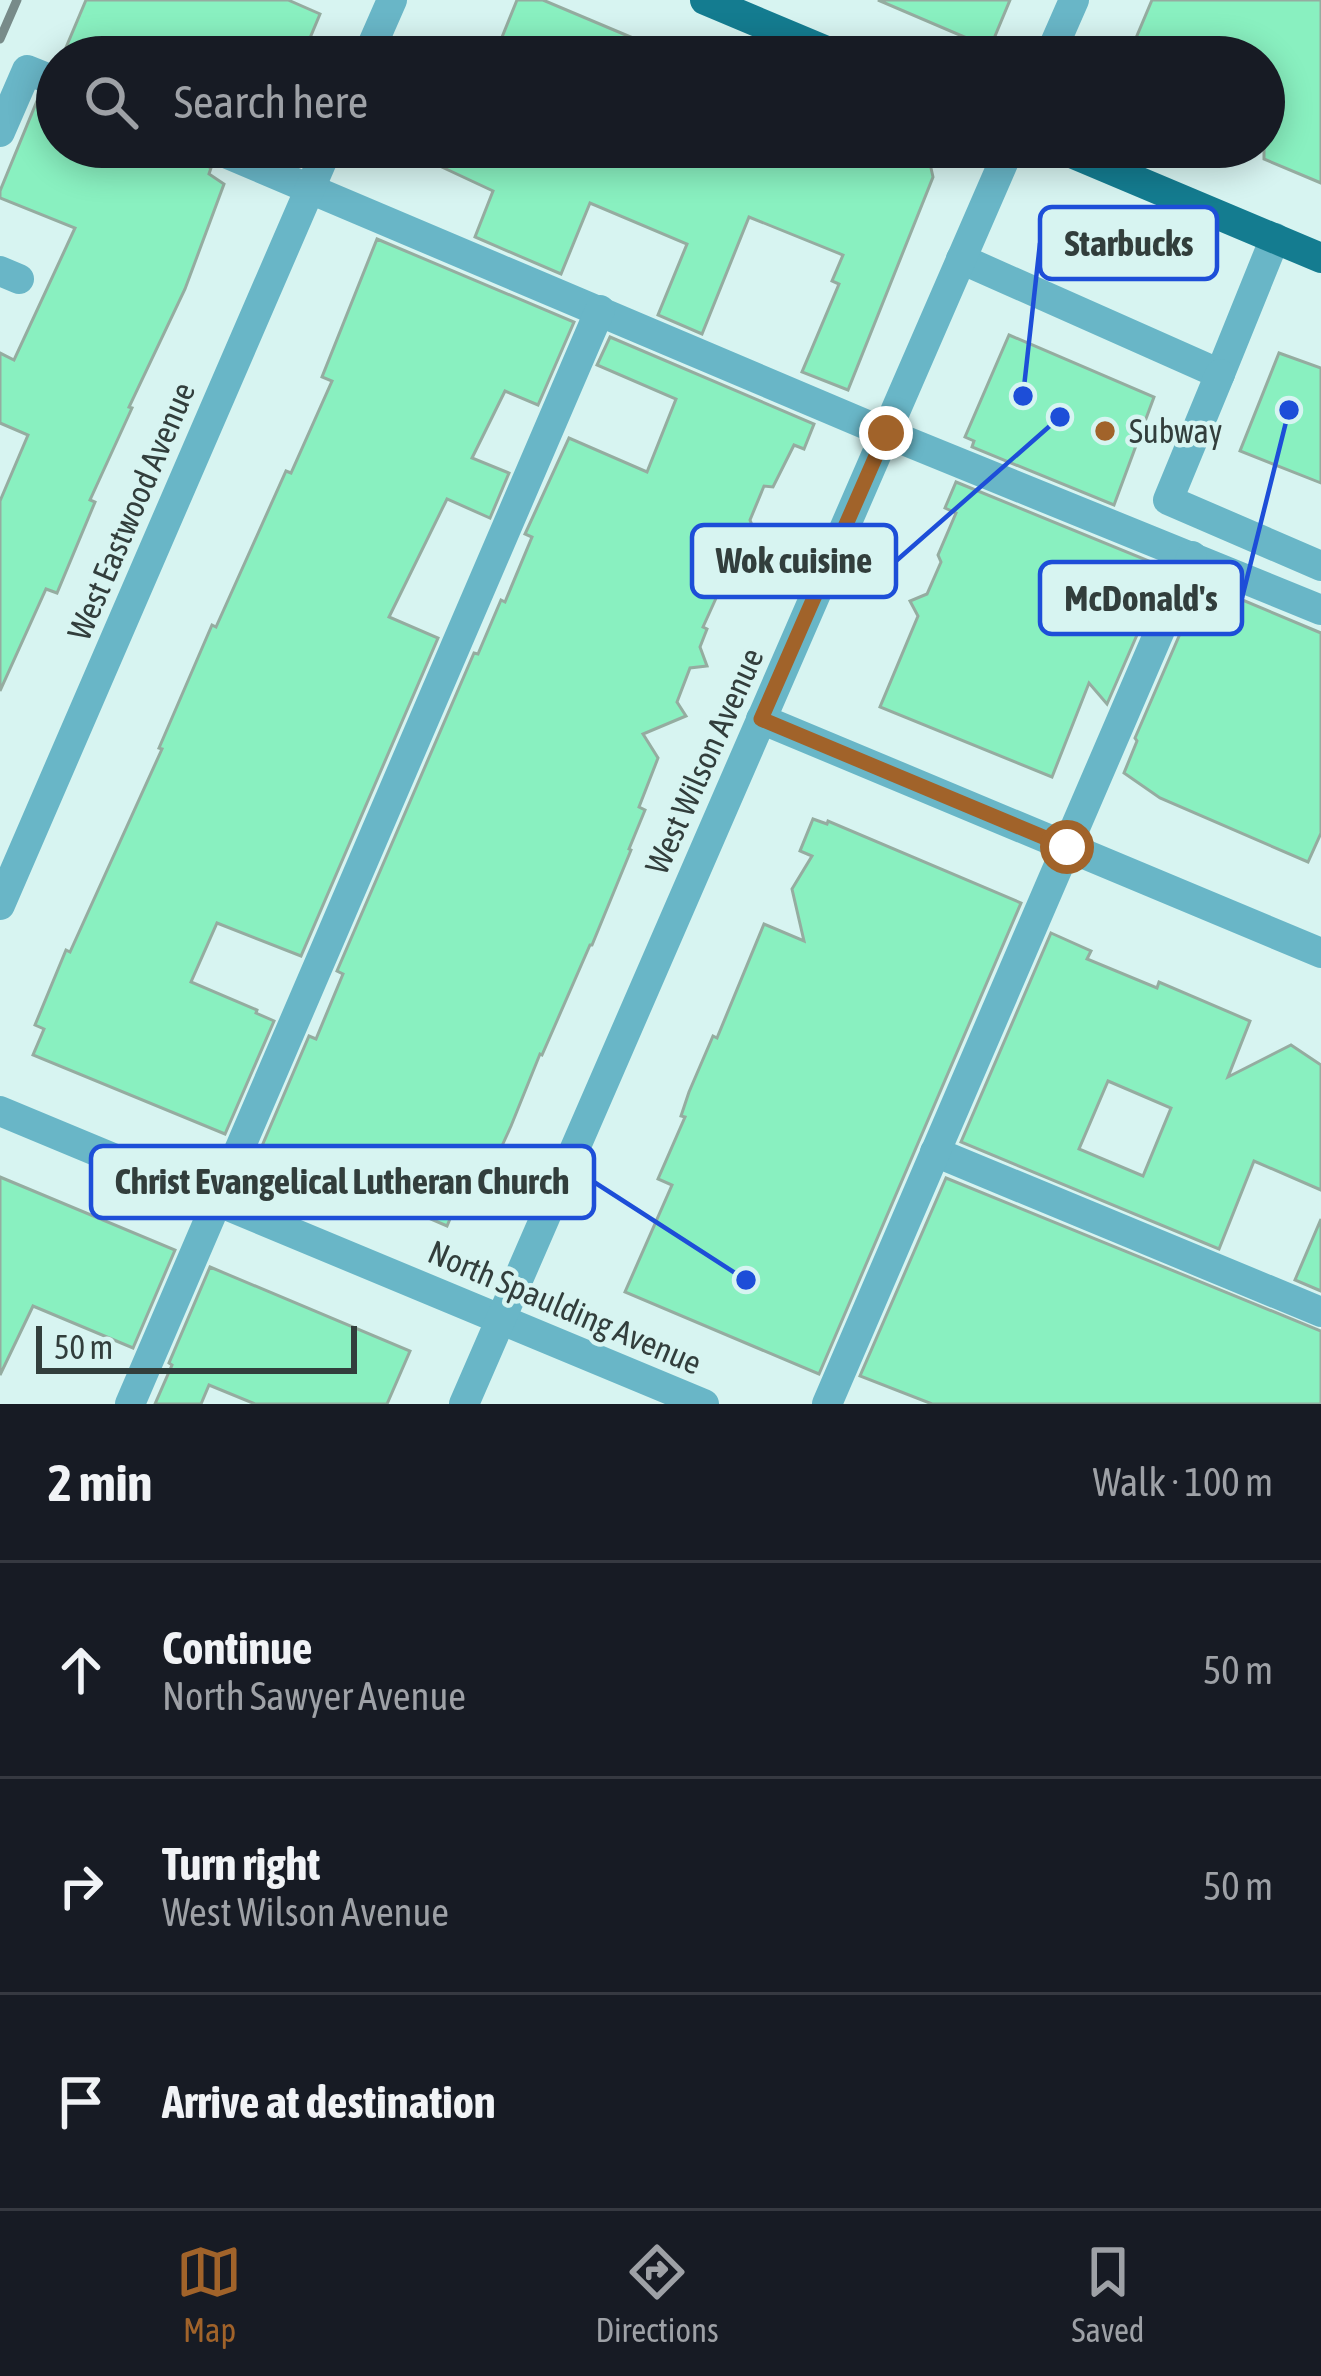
<!DOCTYPE html>
<meta charset="utf-8">
<style>
body{margin:0;font-family:"Asap Condensed",sans-serif;background:#242831;color:#f1f3f6}
.scale{position:absolute;left:36px;bottom:30px;width:321px;box-sizing:border-box;padding-left:12px;border:6px solid #323e3c;border-top:0;font-size:33px;line-height:42px;white-space:nowrap;color:#323e3c;-webkit-text-stroke:9px #d7f4f1;paint-order:stroke}
.stop{position:absolute;width:36px;height:36px;margin:-27px;border:9px solid #a1632a;border-radius:50%;background:#fff}
.stop.end{background:#a1632a;border-color:#fff;box-shadow:0 3px 12px #0008}
.list{margin:0;padding:0;list-style:none}
h2{display:flex;justify-content:space-between;align-items:center;height:156px;margin:0;padding:0 48px;font-size:51px}
h2 small{font-size:39px;font-weight:400;color:#9ea1a6}
.list li{display:grid;grid-template-columns:78px 1fr auto;gap:36px;align-items:center;box-sizing:border-box;height:216px;padding:0 48px;border-top:3px solid #363941}
.list b{display:block;font-size:45px;white-space:nowrap}
.list p{margin:0;font-size:39px;white-space:nowrap;color:#9ea1a6}
.list em{font-size:39px;font-style:normal;color:#9ea1a6}
.icon{flex:none;width:66px;height:66px;fill:none;stroke:currentColor;stroke-width:2;stroke-linecap:round;stroke-linejoin:round}
.map{position:relative;flex:none;width:1321px;height:1404px;overflow:hidden}
.search{position:absolute;background:#171b24;box-shadow:0 6px 30px #0003;left:36px;right:36px;top:36px;height:132px;display:flex;align-items:center;gap:30px;box-sizing:border-box;padding:0 42px;border-radius:66px;color:#9ea1a6;font-size:45px}
.sheet{height:804px;background:#171b24}
nav{display:flex;justify-content:space-around;align-items:center;box-sizing:border-box;height:168px;border-top:3px solid #363941;background:#171b24;font-size:33px;color:#9ea1a6}
nav a{display:grid;justify-items:center;gap:6px}
nav .on{color:#a1632a}
.map>svg:first-child{display:block}
.building{fill:#89f0c0;stroke:#95aca0;stroke-width:3;fill-rule:evenodd}
.lines{fill:none;stroke-linecap:round;stroke-linejoin:round}
.minor{stroke:#69b6c7;stroke-width:30}
.major{stroke:#147c90;stroke-width:30}
.rail{stroke:#788b89;stroke-width:9}
.route{stroke:#a1632a;stroke-width:15}
.poi-dot{fill:#a1632a;stroke:#d7f4f1;stroke-width:4.5}
.labels{text-anchor:middle;stroke-width:9;stroke-linejoin:round;paint-order:stroke}
.poi-label{font-size:33px;fill:#323e3c;stroke:#d7f4f1;text-anchor:start}
.street-label{font-size:33px;fill:#323e3c;stroke:#d7f4f1}
.leader{fill:none;stroke:#1d4ed8;stroke-width:4.5}
.callout-dot{fill:#1d4ed8;stroke:#d7f4f1;stroke-width:4.5}
.callout{fill:#d7f4f1;stroke:#1d4ed8;stroke-width:4.5}
.callout-label{font-size:36px;text-anchor:middle;font-weight:bold;fill:#323e3c}
</style>
<div class="map">
<svg width="1321" height="1404" viewBox="0 0 1321 1404">
<rect width="100%" height="100%" fill="#d7f4f1"/>
<g class="building">
<path d="M 86,0 L 288,0 L 320,14 L 302,57 L 62,57 Z"/>
<path d="M 517,0 L 543,0 L 678,57 L 494,57 Z"/>
<path d="M 878,0 L 1010,0 L 990,48 Z"/>
<path d="M 1152,0 L 1321,0 L 1321,183 L 1264,159 L 1264,57 L 1128,57 Z"/>
<path d="M 39,96 L 57,101 L 57,147 L 178,147 L 193,153 L 196,160 L 211,168 L 209,174 L 224,184 L 185,289 L 129,407 L 132,408 L 90,500 L 95,502 L 57,593 L 46,589 L 0,691 L 0,501 L 28,435 L 0,423 L 0,353 L 14,360 L 75,228 L 0,198 L 0,191 Z"/>
<path d="M 399,147 L 899,147 L 929,159 L 933,177 L 848,390 L 802,372 L 839,284 L 832,281 L 843,255 L 749,217 L 702,334 L 658,315 L 687,244 L 590,203 L 561,274 L 475,237 L 493,191 Z"/>
<path d="M 377,239 L 574,322 L 538,405 L 505,391 L 472,458 L 509,473 L 490,518 L 447,499 L 389,617 L 438,638 L 301,956 L 217,923 L 191,982 L 257,1010 L 256,1013 L 274,1021 L 225,1134 L 33,1055 L 44,1029 L 35,1025 L 66,950 L 70,952 L 162,749 L 159,748 L 212,625 L 216,627 L 286,471 L 291,473 L 332,381 L 322,377 Z"/>
<path d="M 1009,335 L 1154,397 L 1114,505 L 972,447 L 974,441 L 965,437 Z"/>
<path d="M 610,337 L 814,424 L 804,449 L 794,445 L 773,487 L 764,486 L 750,520 L 758,540 L 741,543 L 703,627 L 707,629 L 700,647 L 707,666 L 690,668 L 677,702 L 686,716 L 643,734 L 658,758 L 639,807 L 645,810 L 629,849 L 631,850 L 592,945 L 590,945 L 542,1055 L 540,1054 L 511,1126 L 471,1214 L 455,1207 L 447,1226 L 262,1146 L 309,1036 L 316,1039 L 343,974 L 337,971 L 474,653 L 478,654 L 501,600 L 505,602 L 532,537 L 525,534 L 569,438 L 647,472 L 676,399 L 597,365 Z"/>
<path d="M 1279,353 L 1321,368 L 1321,483 L 1240,451 Z"/>
<path d="M 956,482 L 1166,568 L 1107,704 L 1089,683 L 1052,777 L 880,707 L 918,616 L 910,601 L 927,594 L 941,562 L 938,555 L 956,513 L 945,508 Z"/>
<path d="M 1202,583 L 1321,633 L 1321,833 L 1308,862 L 1160,798 L 1124,773 L 1137,741 L 1135,738 Z"/>
<path d="M 813,819 L 827,824 L 828,821 L 1021,903 L 819,1374 L 625,1292 L 672,1185 L 658,1179 L 685,1117 L 681,1116 L 689,1092 L 713,1036 L 717,1038 L 764,924 L 804,941 L 792,889 L 812,856 L 800,851 Z"/>
<path d="M 1051,933 L 1091,951 L 1087,959 L 1157,988 L 1159,982 L 1250,1021 L 1228,1077 L 1291,1045 L 1321,1065 L 1321,1190 L 1254,1161 L 1219,1249 L 961,1142 ZM 1108,1081 L 1171,1108 L 1143,1176 L 1079,1149 Z"/>
<path d="M 0,1177 L 175,1250 L 133,1348 L 33,1306 L 0,1375 Z"/>
<path d="M 946,1178 L 1321,1331 L 1321,1404 L 932,1404 L 860,1376 Z"/>
<path d="M 1321,1219 L 1321,1291 L 1295,1280 Z"/>
<path d="M 210,1267 L 410,1351 L 387,1404 L 255,1404 L 209,1385 L 201,1404 L 155,1404 L 172,1365 L 169,1363 Z"/>
</g>
<g class="lines">
<g class="minor">
<path d="M 367,57 L 392,0"/>
<path d="M 1049,57 L 1074,0"/>
<path d="M 0,132 L 27,70 L 57,82"/>
<path d="M 211,147 L 886,433 L 1321,610"/>
<path d="M 961,259 L 1220,374 L 1275,238"/>
<path d="M 0,271 L 19,279"/>
<path d="M 1220,374 L 1168,500 L 1321,566"/>
<path d="M 761,719 L 1321,953"/>
<path d="M 0,905 L 328,147"/>
<path d="M 0,1111 L 704,1404"/>
<path d="M 935,1152 L 1321,1312"/>
<path d="M 130,1404 L 600,310"/>
<path d="M 464,1404 L 1010,147"/>
<path d="M 827,1404 L 1192,556"/>
</g>
<g class="major">
<path d="M 705,0 L 841,57"/>
<path d="M 1057,147 L 1321,258"/>
</g>
<path class="rail" d="M 0,39 L 17,0"/>
</g>
<g class="lines">
<path class="route" d="M 886,433 L 761,719 L 1067,847"/>
</g>
<circle class="poi-dot" cx="1105" cy="431" r="12"/>
<g class="labels">
<g class="poi-label">
<text x="1129" y="443">Subway</text>
</g>
<g class="street-label">
<text transform="translate(131 511) rotate(-67)" y="12">West Eastwood Avenue</text>
<text transform="translate(704 761) rotate(-66)" y="12">West Wilson Avenue</text>
<text transform="translate(565 1307) rotate(23)" y="12">North Spaulding Avenue</text>
</g>
</g>
<path class="leader" d="M1023 396L1040 243M1060 417L896 561M1289 410L1242 598M746 1280L594 1182"/>
<g class="callout-dot">
<circle cx="1023" cy="396" r="12"/>
<circle cx="1060" cy="417" r="12"/>
<circle cx="1289" cy="410" r="12"/>
<circle cx="746" cy="1280" r="12"/>
</g>
<g class="callout">
<rect x="1040" y="207" width="177" height="72" rx="12"/>
<rect x="692" y="525" width="204" height="72" rx="12"/>
<rect x="1040" y="562" width="202" height="72" rx="12"/>
<rect x="91" y="1146" width="503" height="72" rx="12"/>
</g>
<g class="callout-label">
<text x="1129" y="256">Starbucks</text>
<text x="794" y="573">Wok cuisine</text>
<text x="1141" y="611">McDonald's</text>
<text x="342" y="1194">Christ Evangelical Lutheran Church</text>
</g>
</svg>
<div class="scale">50 m</div>
<div class="stop" style="left:1067px;top:847px"></div>
<div class="stop end" style="left:886px;top:433px"></div>
<div class="search"><svg class="icon" aria-label="search" viewBox="0 0 24 24"><circle cx="10" cy="10" r="6"/><path d="M15 15l6 6"/></svg>Search here</div>
</div>
<section class="sheet">
<h2>2 min<small>Walk · 100 m</small></h2>
<ul class="list">
<li><svg class="icon" aria-label="ahead" viewBox="0 0 24 24"><path d="M12 20V5M6 11l6-6 6 6"/></svg><div><b>Continue</b><p>North Sawyer Avenue</p></div><em>50 m</em></li>
<li><svg class="icon" aria-label="right" viewBox="0 0 24 24"><path d="M7 20v-9h11M14 6l5 5-5 5"/></svg><div><b>Turn right</b><p>West Wilson Avenue</p></div><em>50 m</em></li>
<li><svg class="icon" aria-label="arrive" viewBox="0 0 24 24"><path d="M6 21V4h12l-3 4 3 4H6"/></svg><div><b>Arrive at destination</b></div></li>
</ul>
</section>
<nav>
<a class="on"><svg class="icon" aria-label="map" viewBox="0 0 24 24"><path d="M3 6l6-2 6 2 6-2v14l-6 2-6-2-6 2zM9 4v14M15 6v14"/></svg>Map</a>
<a><svg class="icon" aria-label="directions" viewBox="0 0 24 24"><path d="M12 3l9 9-9 9-9-9zM9 14v-3h6M13 9l2 2-2 2"/></svg>Directions</a>
<a><svg class="icon" aria-label="saved" viewBox="0 0 24 24"><path d="M7 4h10v16l-5-4-5 4z"/></svg>Saved</a>
</nav>
